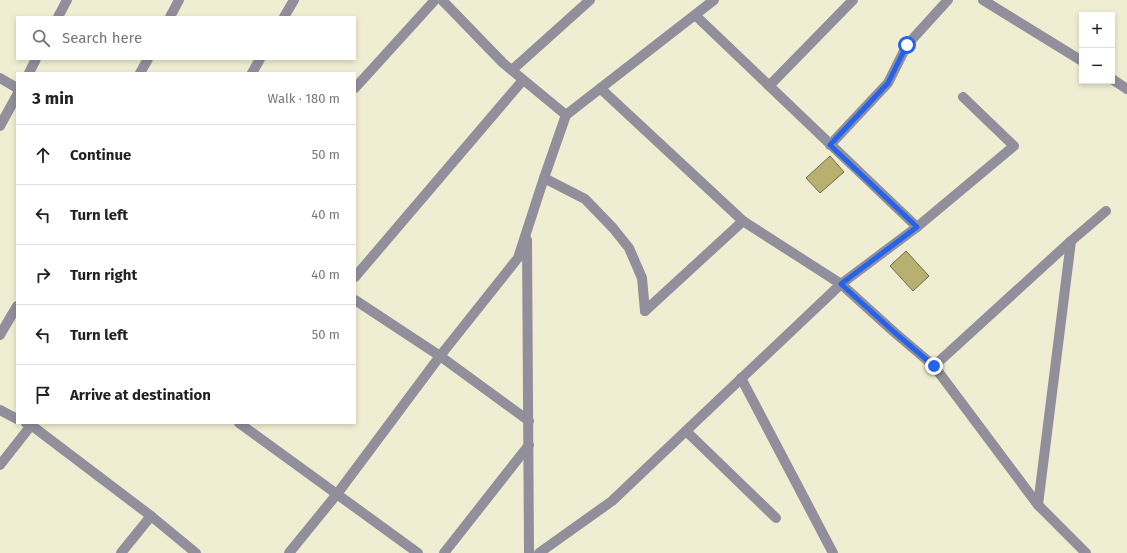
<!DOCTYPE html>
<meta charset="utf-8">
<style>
body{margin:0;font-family:"Fira Sans",sans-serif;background:#f2f2f2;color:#222}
.controls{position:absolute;right:12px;top:12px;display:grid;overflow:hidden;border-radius:0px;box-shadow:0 2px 6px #0003}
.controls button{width:36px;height:36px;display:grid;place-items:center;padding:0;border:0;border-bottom:1px solid #e0e0e0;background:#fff;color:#222;font:20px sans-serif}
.stop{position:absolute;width:12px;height:12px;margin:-9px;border:3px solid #2563eb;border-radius:50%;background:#fff}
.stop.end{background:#2563eb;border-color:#fff;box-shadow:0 1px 4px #0008}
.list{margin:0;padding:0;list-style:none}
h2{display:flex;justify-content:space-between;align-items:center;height:52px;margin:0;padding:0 16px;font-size:17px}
h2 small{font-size:13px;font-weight:400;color:#767676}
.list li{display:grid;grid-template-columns:26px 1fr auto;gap:12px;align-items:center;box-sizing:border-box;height:60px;padding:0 16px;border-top:1px solid #e0e0e0}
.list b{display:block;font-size:15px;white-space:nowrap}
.list em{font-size:13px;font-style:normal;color:#767676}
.icon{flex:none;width:22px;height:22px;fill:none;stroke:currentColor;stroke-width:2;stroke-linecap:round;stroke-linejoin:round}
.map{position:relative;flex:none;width:1127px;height:553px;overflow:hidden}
.search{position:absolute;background:#fff;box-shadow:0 2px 6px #0003;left:16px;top:16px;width:340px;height:44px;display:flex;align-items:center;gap:10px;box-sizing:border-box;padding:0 14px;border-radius:0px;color:#767676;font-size:15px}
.panel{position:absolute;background:#fff;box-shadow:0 2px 6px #0003;left:16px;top:72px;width:340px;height:352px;border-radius:0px}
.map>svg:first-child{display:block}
.building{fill:#b7b06e;stroke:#706d54}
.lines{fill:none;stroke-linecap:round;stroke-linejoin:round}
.minor{stroke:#918f9b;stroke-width:10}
.route{stroke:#2563eb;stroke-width:5}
</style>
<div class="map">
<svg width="1127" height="553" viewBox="0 0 1127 553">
<rect width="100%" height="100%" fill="#f0eed2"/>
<g class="building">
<path d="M 830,156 L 844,172 L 820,193 L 806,178 Z"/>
<path d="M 906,251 L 929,276 L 913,291 L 890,266 Z"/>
</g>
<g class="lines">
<g class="minor">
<path d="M 442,0 L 503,63 L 566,115 L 714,0"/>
<path d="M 983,0 L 1082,61"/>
<path d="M 695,15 L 917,227"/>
<path d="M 58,17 L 67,0"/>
<path d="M 170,17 L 179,0"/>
<path d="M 284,17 L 294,0"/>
<path d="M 512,70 L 590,0"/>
<path d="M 29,73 L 36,59"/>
<path d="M 140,73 L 148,59"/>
<path d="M 252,73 L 260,59"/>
<path d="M 0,78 L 17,88"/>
<path d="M 1112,79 L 1127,89"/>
<path d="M 769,86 L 853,0"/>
<path d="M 355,88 L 435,0"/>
<path d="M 601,89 L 743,221 L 841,284 L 894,332 L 934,366 L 1038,505 L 1086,553"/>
<path d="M 0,126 L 17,95"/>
<path d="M 830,145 L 888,83 L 907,45 L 948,0"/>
<path d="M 544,178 L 585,199 L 613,228 L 629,248 L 642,278 L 645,311"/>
<path d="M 527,240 L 529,553"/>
<path d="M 355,277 L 523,80"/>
<path d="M 355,300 L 440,356 L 529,421"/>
<path d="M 645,311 L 743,221"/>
<path d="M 0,335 L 17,306"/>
<path d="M 934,366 L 1071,241 L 1106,211"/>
<path d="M 741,378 L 833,553"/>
<path d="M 0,410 L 17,419"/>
<path d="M 26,423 L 31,425 L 151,516 L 196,553"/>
<path d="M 239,423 L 418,553"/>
<path d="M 686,431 L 776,518"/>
<path d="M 0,465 L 33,423"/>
<path d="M 1038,505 L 1071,241"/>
<path d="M 121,553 L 151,516"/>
<path d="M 289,553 L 337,494 L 440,356 L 518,258 L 544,178 L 566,115"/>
<path d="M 444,553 L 529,445"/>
<path d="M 539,553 L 612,501 L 841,284 L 917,227 L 1014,146 L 963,97"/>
</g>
</g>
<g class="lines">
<path class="route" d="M 907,45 L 888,83 L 830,145 L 917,227 L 841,284 L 894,332 L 934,366"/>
</g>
</svg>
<div class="controls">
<button>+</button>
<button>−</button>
</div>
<div class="stop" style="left:907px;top:45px"></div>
<div class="stop end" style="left:934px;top:366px"></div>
<div class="search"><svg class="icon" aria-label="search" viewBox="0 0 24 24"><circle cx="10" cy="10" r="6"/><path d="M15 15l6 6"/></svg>Search here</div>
<section class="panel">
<h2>3 min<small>Walk · 180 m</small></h2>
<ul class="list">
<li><svg class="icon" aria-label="ahead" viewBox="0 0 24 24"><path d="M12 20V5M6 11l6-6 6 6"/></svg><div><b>Continue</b></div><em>50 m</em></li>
<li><svg class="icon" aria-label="left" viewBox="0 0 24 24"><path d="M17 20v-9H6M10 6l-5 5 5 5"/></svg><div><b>Turn left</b></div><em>40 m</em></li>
<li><svg class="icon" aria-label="right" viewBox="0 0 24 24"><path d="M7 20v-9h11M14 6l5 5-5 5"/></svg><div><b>Turn right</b></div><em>40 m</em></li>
<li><svg class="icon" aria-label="left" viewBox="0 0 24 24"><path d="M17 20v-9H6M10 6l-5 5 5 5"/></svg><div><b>Turn left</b></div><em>50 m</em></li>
<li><svg class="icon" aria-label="arrive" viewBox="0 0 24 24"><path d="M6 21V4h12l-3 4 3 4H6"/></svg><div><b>Arrive at destination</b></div></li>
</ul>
</section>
</div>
